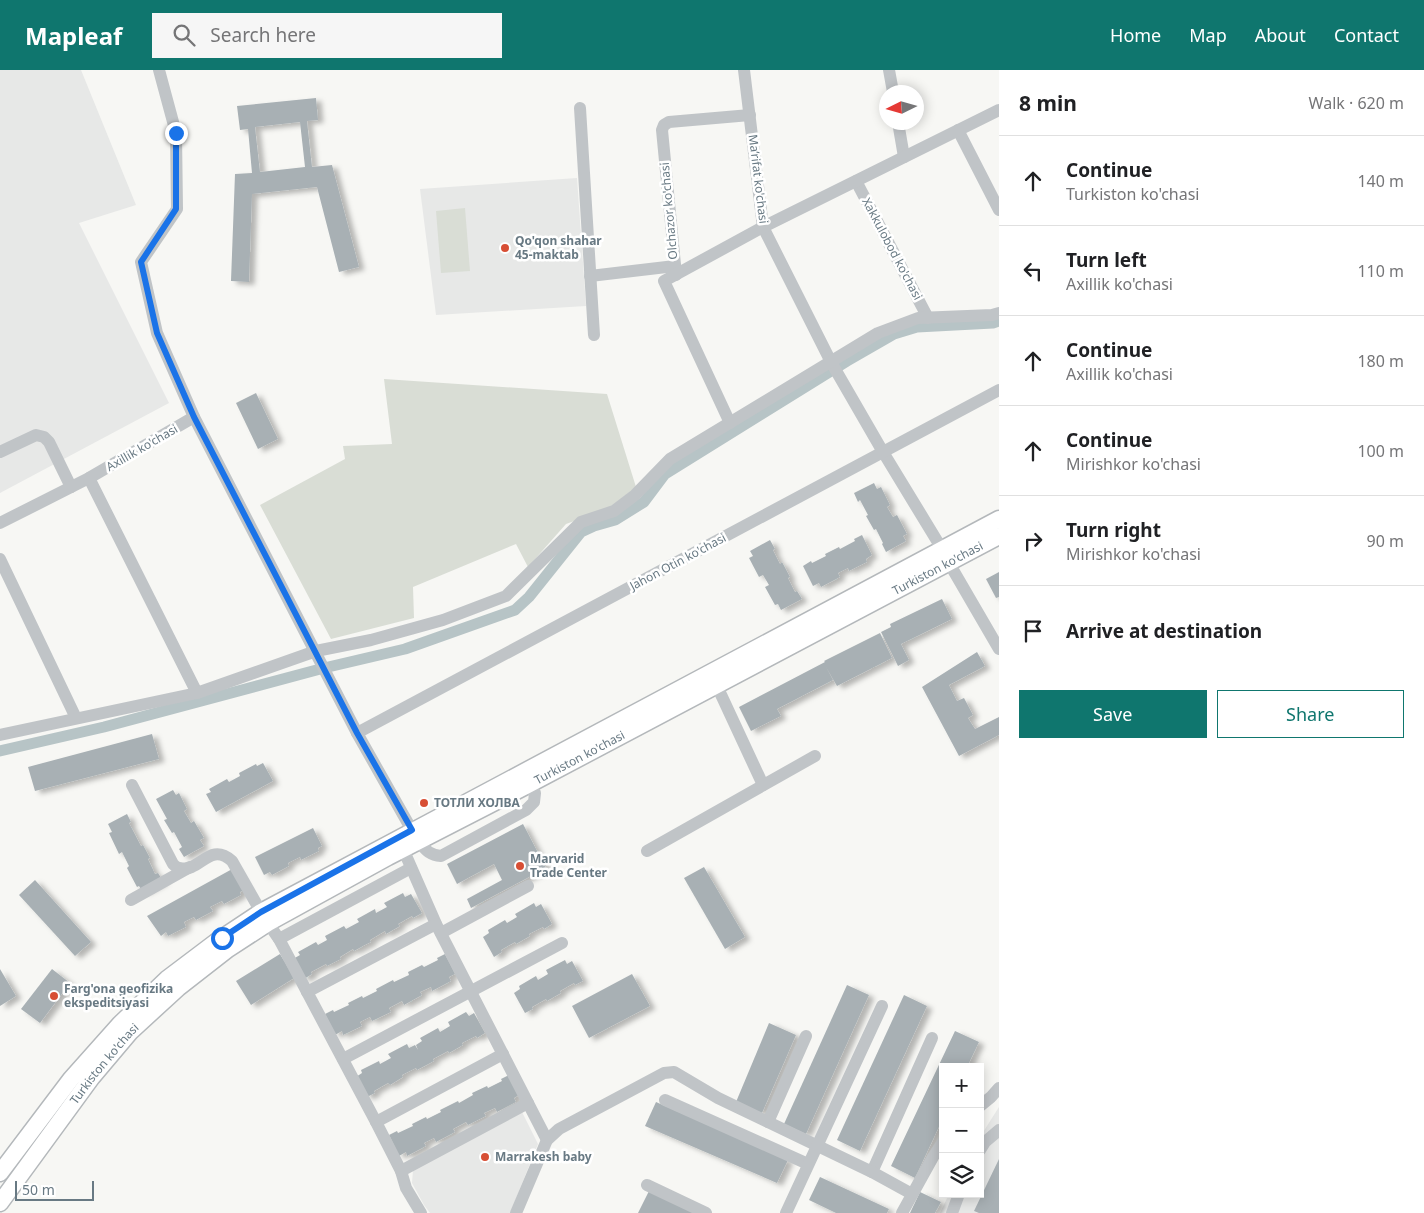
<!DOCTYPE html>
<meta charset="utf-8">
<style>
body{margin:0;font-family:"Noto Sans",sans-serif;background:#f6f6f6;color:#202124}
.controls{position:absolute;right:15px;bottom:15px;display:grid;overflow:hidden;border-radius:0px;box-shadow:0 2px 12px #0003}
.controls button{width:45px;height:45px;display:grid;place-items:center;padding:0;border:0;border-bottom:1px solid #e0e0e0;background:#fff;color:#202124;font:25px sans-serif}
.compass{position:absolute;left:879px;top:15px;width:45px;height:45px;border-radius:50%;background:#fff;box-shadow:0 2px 12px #0003;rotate:265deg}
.scale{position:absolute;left:15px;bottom:12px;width:79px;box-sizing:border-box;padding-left:5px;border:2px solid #687983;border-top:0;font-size:14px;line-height:18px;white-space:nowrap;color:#687983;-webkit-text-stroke:4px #fff;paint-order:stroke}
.stop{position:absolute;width:15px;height:15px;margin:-11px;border:4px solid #1a73e8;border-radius:50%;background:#fff}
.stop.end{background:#1a73e8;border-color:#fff;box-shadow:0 1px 5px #0008}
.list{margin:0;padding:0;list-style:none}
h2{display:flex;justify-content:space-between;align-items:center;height:65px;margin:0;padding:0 20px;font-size:21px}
h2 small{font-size:16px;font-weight:400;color:#757577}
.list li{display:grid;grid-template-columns:32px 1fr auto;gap:15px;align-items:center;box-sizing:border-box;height:90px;padding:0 20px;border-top:1px solid #e0e0e0}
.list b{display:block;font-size:19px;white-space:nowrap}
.list p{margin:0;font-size:16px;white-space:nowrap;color:#757577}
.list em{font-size:16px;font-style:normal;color:#757577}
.actions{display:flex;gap:10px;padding:15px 20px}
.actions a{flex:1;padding:11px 0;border:1px solid #0f766e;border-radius:0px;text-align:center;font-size:18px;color:#0f766e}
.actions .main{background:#0f766e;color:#fff}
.icon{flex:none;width:28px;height:28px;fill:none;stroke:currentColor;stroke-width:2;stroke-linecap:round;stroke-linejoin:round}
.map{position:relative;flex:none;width:999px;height:1143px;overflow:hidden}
header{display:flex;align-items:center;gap:30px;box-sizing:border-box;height:70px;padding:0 25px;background:#0f766e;color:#fff}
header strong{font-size:24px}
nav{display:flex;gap:28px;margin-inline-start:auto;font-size:18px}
.search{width:350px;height:45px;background:#f6f6f6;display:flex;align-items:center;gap:12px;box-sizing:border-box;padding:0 18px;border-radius:0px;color:#757577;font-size:19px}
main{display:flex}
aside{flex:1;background:#fff}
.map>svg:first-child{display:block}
.built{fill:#e7e8e7}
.green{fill:#d9ddd5}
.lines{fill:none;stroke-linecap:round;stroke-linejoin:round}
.canal{stroke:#b7c4c6;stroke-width:11}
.building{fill:#a8b0b4;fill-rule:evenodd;filter:url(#shadow)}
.major-casing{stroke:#b4b8bb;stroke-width:19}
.minor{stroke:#c0c4c7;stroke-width:12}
.major{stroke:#fff;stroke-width:16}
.route{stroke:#1a73e8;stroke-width:6}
.poi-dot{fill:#d74e34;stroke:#fff;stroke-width:2}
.labels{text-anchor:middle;stroke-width:5;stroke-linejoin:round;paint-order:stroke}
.street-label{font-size:12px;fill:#687983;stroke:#fff}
.poi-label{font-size:12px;font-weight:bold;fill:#687983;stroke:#fff;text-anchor:start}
</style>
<header>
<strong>Mapleaf</strong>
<div class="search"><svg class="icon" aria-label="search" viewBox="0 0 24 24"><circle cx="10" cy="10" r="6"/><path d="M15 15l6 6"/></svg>Search here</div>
<nav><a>Home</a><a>Map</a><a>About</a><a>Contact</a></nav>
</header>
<main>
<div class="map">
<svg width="999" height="1143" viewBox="0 0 999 1143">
<defs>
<filter id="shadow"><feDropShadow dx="5.5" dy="3" stdDeviation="2.5" flood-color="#0004"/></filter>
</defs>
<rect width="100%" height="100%" fill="#f7f7f4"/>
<g class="built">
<path d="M 0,0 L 81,0 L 136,135 L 79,153 L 169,333 L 0,423 Z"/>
<path d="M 577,108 L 586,236 L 436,245 L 420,119 Z"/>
<path d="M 999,1037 L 999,1143 L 940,1143 L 949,1124 L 980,1124 L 980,1067 Z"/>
<path d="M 522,1042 L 538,1074 L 510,1143 L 430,1143 L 424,1135 L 412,1113 L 413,1100 Z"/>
</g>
<g class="green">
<path d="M 465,138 L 470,201 L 441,203 L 436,141 Z"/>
<path d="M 384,309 L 607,324 L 636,417 L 608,439 L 566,454 L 528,497 L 516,474 L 413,517 L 414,548 L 331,569 L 260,435 L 345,389 L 343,376 L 392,374 Z"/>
</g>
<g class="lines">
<path class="canal" d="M 0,681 L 104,657 L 324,598 L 405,579 L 515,540 L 529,527 L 581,462 L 594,456 L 615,450 L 644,432 L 665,404 L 847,291 L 894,264 L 917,257 L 993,253 L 999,251"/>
</g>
<g class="building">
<path d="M 316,28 L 318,50 L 307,51 L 312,97 L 332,95 L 359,197 L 339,202 L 317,117 L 252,124 L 249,212 L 231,211 L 235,104 L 252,103 L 248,59 L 240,60 L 237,36 ZM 300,52 L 305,97 L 260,102 L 255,57 Z"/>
<path d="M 256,323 L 278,369 L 258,379 L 236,333 Z"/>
<path d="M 874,413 L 877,419 L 881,417 L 890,435 L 887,437 L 893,447 L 897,445 L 907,464 L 903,466 L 906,471 L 886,482 L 882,474 L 883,473 L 876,459 L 874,460 L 866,446 L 868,445 L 860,430 L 858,432 L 854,423 Z"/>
<path d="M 862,465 L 872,485 L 866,489 L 867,492 L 849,501 L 848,498 L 838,503 L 840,507 L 821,517 L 819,513 L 813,516 L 803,496 L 811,491 L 812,493 L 826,486 L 825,484 L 839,477 L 840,479 L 855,471 L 854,469 Z"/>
<path d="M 770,470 L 775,479 L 773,480 L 780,494 L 782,492 L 790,507 L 788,508 L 795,522 L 797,521 L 802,529 L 781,540 L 778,534 L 775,535 L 765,517 L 769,515 L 763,505 L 759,507 L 749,488 L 753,486 L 750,481 Z"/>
<path d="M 999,502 L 999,527 L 996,528 L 986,509 Z"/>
<path d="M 942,529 L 952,549 L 901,574 L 909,590 L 898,596 L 881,562 L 891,557 L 890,554 Z"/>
<path d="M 880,563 L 892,588 L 837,616 L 826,597 L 833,610 L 777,639 L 781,646 L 751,661 L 739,637 L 825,592 L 824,591 Z"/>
<path d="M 977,582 L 985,596 L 949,615 L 957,631 L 964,628 L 973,645 L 968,648 L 975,659 L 999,647 L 999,665 L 959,686 L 922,617 Z"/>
<path d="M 152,664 L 159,689 L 35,721 L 28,697 Z"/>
<path d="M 263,693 L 273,711 L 216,742 L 206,724 L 211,722 L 209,719 L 227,709 L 229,712 L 240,706 L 239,703 L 256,694 L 257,696 Z"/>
<path d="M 173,720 L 176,725 L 179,723 L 187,739 L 184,741 L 191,753 L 194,751 L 204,768 L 200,770 L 204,776 L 184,787 L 179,779 L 182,777 L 174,762 L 172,763 L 164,750 L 167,749 L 156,729 Z"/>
<path d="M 127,744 L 131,752 L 129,753 L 141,776 L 143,775 L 150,788 L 148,789 L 155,804 L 158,803 L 163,811 L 143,822 L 139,816 L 137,817 L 127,798 L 129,796 L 122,782 L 119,784 L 109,763 L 112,762 L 108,754 Z"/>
<path d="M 523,754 L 546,798 L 471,838 L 467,829 L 502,810 L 494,794 L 457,814 L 447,794 Z"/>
<path d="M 313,758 L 322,776 L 318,778 L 319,781 L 301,790 L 300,787 L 288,793 L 289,796 L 272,805 L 270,802 L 264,805 L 255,787 Z"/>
<path d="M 704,797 L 745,867 L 725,879 L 684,808 Z"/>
<path d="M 234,798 L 246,819 L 240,822 L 241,825 L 224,834 L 222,831 L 210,837 L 213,841 L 196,850 L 194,847 L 184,852 L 186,857 L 168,866 L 166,862 L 161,866 L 147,846 Z"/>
<path d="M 35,810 L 91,872 L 75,886 L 19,825 Z"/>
<path d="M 403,823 L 405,827 L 411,824 L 422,843 L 413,848 L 412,846 L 398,854 L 400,856 L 386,864 L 385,861 L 370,870 L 371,872 L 363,876 L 354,881 L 353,879 L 340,887 L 341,889 L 327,896 L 326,894 L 311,902 L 312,904 L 304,909 L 293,889 L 300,885 L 298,882 L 316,872 L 318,875 L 327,870 L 325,866 L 344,856 L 346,859 L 359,852 L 357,849 L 375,839 L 376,843 L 387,837 L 384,833 Z"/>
<path d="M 534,833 L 536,837 L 541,834 L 552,854 L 544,859 L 543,857 L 529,864 L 530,866 L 516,874 L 515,872 L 501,880 L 502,882 L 494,887 L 483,867 L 489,863 L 488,860 L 505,850 L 507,853 L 517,847 L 515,844 Z"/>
<path d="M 280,884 L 294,908 L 251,935 L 236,911 Z"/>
<path d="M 445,884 L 455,904 L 449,907 L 451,911 L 432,921 L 431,917 L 420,922 L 422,925 L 404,935 L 402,931 L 389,938 L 391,942 L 372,951 L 370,947 L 360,952 L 362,956 L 343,965 L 342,961 L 335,965 L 325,944 L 333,940 L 334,942 L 349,935 L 348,933 L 362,926 L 363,928 L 377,921 L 376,919 L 393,910 L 394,912 L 409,905 L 408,902 L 422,895 L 424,897 L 438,890 L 437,888 Z"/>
<path d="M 565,890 L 567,894 L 572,891 L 583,911 L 575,915 L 574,913 L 560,921 L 561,923 L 547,931 L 546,929 L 532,937 L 533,939 L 525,943 L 514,923 L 520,919 L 519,916 L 536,906 L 538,910 L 548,904 L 546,900 Z"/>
<path d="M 0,899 L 16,926 L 0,936 Z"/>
<path d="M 52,899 L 70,913 L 40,953 L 21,939 Z"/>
<path d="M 632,904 L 650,936 L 589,968 L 572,936 Z"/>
<path d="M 847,915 L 869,925 L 806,1064 L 784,1054 Z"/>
<path d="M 904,925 L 927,936 L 860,1081 L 837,1070 Z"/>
<path d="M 466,942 L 469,946 L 474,943 L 485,963 L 477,968 L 476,966 L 462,973 L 463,975 L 449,983 L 448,981 L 433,989 L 434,991 L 417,1000 L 416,998 L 402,1005 L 403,1007 L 390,1015 L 388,1013 L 374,1021 L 375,1023 L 367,1027 L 356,1007 L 362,1003 L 361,1000 L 379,991 L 380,994 L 391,988 L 388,984 L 407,974 L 409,978 L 415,975 L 418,980 L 416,975 L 422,971 L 420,968 L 438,958 L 440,962 L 450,956 L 448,952 Z"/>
<path d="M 769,953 L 796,965 L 762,1043 L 736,1032 Z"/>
<path d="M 955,961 L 979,972 L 967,997 L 943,997 L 943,1048 L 915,1108 L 891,1096 Z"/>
<path d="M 509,1005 L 519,1025 L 514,1028 L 516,1032 L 497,1042 L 495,1038 L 484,1043 L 486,1046 L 468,1055 L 466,1052 L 453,1059 L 455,1062 L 436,1072 L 434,1068 L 424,1073 L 426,1076 L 407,1086 L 406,1082 L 399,1086 L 389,1065 L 397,1061 L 398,1063 L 413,1056 L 412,1054 L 426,1047 L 427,1049 L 441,1042 L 440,1040 L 458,1031 L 459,1033 L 473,1025 L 472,1023 L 487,1016 L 488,1018 L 502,1011 L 501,1009 Z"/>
<path d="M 656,1032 L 788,1090 L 777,1113 L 645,1056 Z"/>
<path d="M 999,1089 L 999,1143 L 979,1143 L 974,1141 Z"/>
<path d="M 820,1107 L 889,1139 L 887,1143 L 836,1143 L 809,1130 Z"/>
<path d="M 649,1121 L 695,1143 L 638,1143 Z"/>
<path d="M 920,1122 L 941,1132 L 935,1143 L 910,1143 Z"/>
</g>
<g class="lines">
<g class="major-casing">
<g id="major">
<path d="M 0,1103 L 71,1009 L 120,954 L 167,909 L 216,872 L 261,842 L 999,449"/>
<path id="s1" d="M 0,1133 L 92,1007 L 130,962 L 178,918 L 228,879 L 268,853 L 388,787 L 528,715 L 999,466"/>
</g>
</g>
<g class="minor">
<path d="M 159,0 L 176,63 L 177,139 L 141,192 L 157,263 L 194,347 L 357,663 L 418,771 C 426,780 429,785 441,786 L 526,740 L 534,732 L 535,723 L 528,715"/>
<path d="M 744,0 L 763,157 L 831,292 L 883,382 L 942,479 L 949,493 L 999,579"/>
<path d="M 889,0 L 893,22"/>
<path d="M 580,38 L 594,265"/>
<path d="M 898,52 L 904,87"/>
<path d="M 958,60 L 999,140"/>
<path d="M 856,111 L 928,248"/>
<path d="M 676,205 L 662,60 L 664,55 L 669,52 L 750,45"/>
<path d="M 590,206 L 675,196"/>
<path d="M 730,353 L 664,211 L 763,157 L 999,40"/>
<path d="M 0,382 L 36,365 L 44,367 L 49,372 L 71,417"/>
<path d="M 89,408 L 197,623"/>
<path d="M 0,453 L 89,408 L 194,347"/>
<path d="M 0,489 L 76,648"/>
<path d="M 717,616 L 763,715"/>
<path d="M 357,663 L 999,320"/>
<path d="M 0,665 L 197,623 L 316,581 L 371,570 L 443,550 L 506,526 L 581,452 L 614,441 L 635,425 L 670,389 L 878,263 L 918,248 L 992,245 L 999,243"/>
<path d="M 132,715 L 173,794 C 175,796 177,798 180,798 C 200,803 209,771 232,791 L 261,842"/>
<path d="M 400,772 L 436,854 L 547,1070"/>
<path d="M 647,781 L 815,686"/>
<path d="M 131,830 L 190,797"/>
<path d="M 268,853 L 279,869 L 376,1052 L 401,1101 L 406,1118 L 421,1143"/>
<path d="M 441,863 L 528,816"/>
<path d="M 279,869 L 411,798"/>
<path d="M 307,922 L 436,854"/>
<path d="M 343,989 L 562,873"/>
<path d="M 665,1030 L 808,1094"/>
<path d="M 980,1036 L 991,1027 L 999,1018"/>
<path d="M 376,1052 L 503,984"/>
<path d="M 768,1052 L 806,966"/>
<path d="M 980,1080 L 985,1072 L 999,1060"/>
<path d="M 401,1101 L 528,1033"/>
<path d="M 872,1102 L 932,968"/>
<path d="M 647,1115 L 706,1143"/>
<path d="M 516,1143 L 547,1070 L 559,1059 L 664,1003 L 674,1002 L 718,1028 L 872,1102 L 912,1124"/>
<path d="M 786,1143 L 882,936"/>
<path d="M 902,1143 L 933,1087 L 943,1072"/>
<path d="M 952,1143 L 959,1124"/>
</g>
<use href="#major" class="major"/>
</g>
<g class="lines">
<path class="route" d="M 176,63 L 176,139 L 141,192 L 157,263 L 194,347 L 357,663 L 412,760 L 261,842 L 222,868"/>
</g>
<g class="poi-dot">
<circle cx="505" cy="178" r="5"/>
<circle cx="424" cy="733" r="5"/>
<circle cx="520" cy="796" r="5"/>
<circle cx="54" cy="926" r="5"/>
<circle cx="485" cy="1087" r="5"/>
</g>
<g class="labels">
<g class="street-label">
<text transform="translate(758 109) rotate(83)" y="4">Ma’rifat ko'chasi</text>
<text transform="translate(669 141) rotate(-95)" y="4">Olchazor ko'chasi</text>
<text transform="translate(892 179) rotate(62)" y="4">Xakkulobod ko'chasi</text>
<text transform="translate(142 378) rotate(-30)" y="4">Axillik ko'chasi</text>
<text transform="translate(678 492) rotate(-28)" y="4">Jahon Otin ko'chasi</text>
<text dy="4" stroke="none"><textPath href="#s1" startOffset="1149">Turkiston ko'chasi</textPath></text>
<text dy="4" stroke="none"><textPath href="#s1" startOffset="744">Turkiston ko'chasi</textPath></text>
<text dy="4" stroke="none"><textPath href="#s1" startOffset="174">Turkiston ko'chasi</textPath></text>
</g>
<g class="poi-label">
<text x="515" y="175">Qo'qon shahar<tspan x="515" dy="14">45-maktab</tspan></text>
<text x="434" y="737">ТОТЛИ ХОЛВА</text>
<text x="530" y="793">Marvarid<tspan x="530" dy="14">Trade Center</tspan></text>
<text x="64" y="923">Farg'ona geofizika<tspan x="64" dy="14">ekspeditsiyasi</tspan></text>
<text x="495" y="1091">Marrakesh baby</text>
</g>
</g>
</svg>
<div class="controls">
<button>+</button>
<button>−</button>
<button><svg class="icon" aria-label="layers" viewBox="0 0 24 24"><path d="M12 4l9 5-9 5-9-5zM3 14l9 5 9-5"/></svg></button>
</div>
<svg class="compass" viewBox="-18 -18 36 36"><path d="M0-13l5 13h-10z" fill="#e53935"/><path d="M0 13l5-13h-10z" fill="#757577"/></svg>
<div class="scale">50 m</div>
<div class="stop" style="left:222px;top:868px"></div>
<div class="stop end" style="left:176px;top:63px"></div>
</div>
<aside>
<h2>8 min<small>Walk · 620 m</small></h2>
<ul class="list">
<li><svg class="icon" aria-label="ahead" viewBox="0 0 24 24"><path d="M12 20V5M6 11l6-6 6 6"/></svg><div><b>Continue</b><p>Turkiston ko'chasi</p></div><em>140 m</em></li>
<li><svg class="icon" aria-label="left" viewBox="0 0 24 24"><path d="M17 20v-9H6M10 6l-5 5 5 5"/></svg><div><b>Turn left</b><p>Axillik ko'chasi</p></div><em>110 m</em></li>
<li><svg class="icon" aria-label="ahead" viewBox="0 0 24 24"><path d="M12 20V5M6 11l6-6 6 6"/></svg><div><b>Continue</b><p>Axillik ko'chasi</p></div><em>180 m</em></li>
<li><svg class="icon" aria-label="ahead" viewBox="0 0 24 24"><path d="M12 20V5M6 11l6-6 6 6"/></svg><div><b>Continue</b><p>Mirishkor ko'chasi</p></div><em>100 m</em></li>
<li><svg class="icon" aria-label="right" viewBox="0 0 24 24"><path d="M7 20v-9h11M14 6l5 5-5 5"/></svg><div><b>Turn right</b><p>Mirishkor ko'chasi</p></div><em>90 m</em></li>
<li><svg class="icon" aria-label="arrive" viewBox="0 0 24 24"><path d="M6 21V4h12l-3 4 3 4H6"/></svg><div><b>Arrive at destination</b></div></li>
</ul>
<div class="actions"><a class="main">Save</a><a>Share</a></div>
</aside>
</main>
